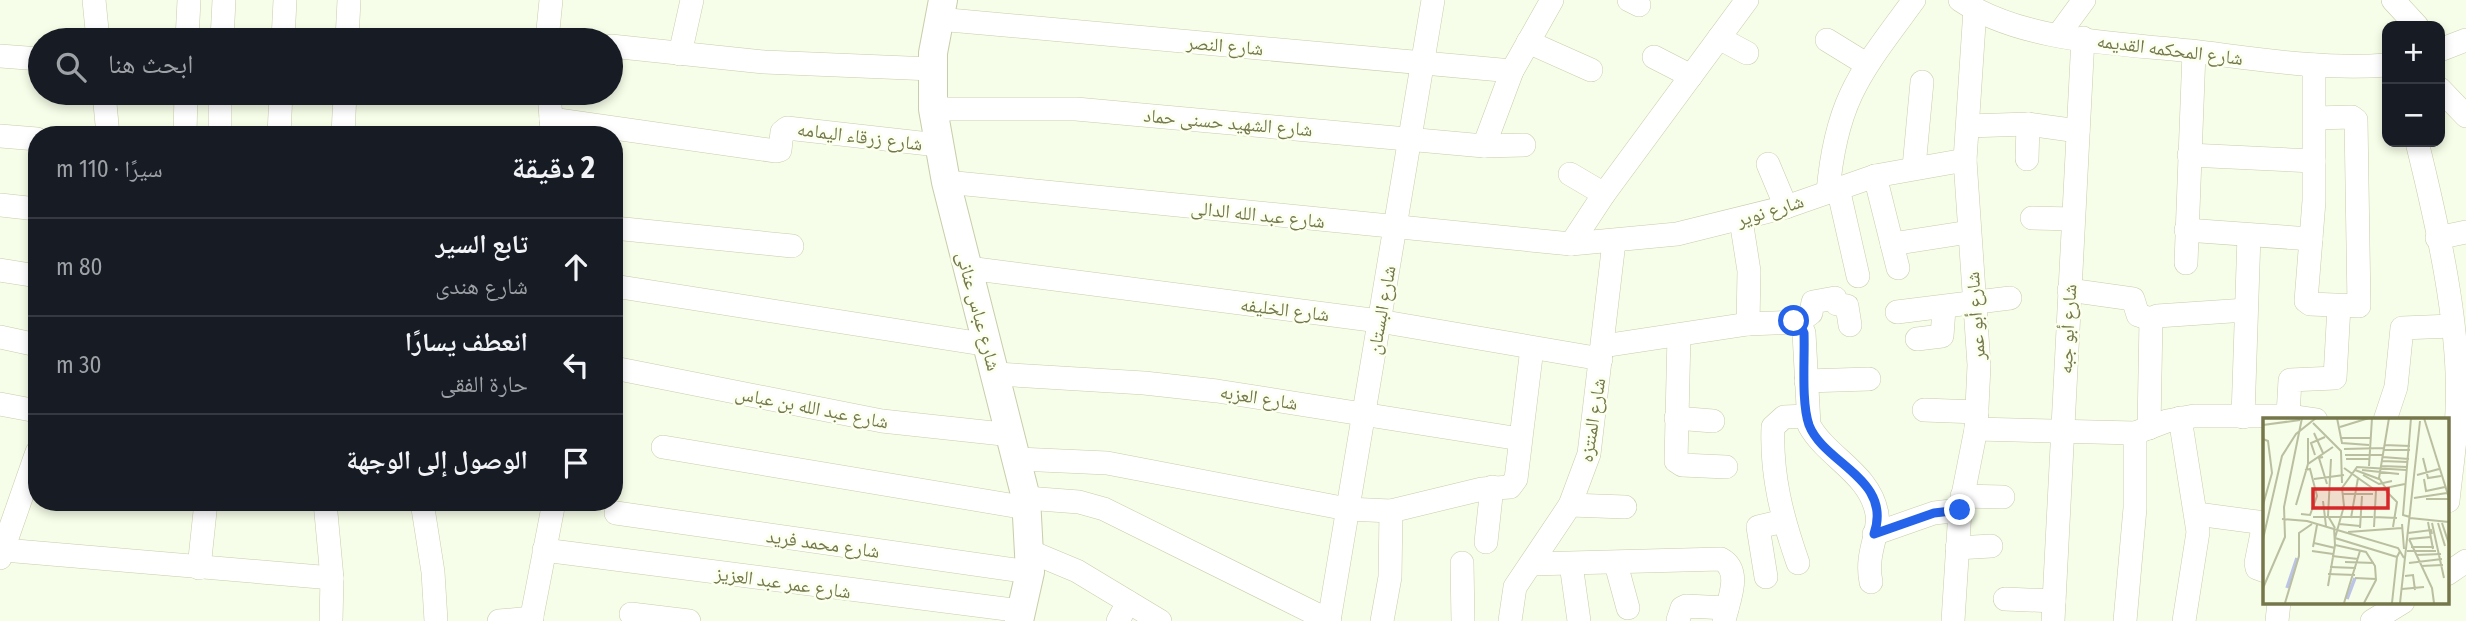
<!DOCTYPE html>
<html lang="ar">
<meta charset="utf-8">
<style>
body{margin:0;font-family:"Fira Sans Condensed","Noto Naskh Arabic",sans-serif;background:#20242c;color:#f1f3f6;direction:rtl}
.controls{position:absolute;right:21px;top:21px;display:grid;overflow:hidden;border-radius:14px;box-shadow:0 4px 10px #0003}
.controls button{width:63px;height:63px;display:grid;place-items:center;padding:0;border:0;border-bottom:2px solid #363941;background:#171b24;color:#f1f3f6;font:35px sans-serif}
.stop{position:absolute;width:21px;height:21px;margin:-16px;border:5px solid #2563eb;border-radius:50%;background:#fff}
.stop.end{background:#2563eb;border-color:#fff;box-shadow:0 2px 7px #0008}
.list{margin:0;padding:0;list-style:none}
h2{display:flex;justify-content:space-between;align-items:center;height:91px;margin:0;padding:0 28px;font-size:30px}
h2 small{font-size:23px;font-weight:400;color:#9ea1a6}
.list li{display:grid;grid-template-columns:46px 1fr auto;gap:21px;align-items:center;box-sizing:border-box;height:98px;padding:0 28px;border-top:2px solid #363941}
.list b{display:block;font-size:26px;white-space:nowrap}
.list p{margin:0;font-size:23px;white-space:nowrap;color:#9ea1a6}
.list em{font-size:23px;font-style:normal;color:#9ea1a6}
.icon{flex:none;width:38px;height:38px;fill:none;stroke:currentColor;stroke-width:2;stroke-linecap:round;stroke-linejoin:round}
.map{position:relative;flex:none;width:2466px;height:621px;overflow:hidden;direction:ltr}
.search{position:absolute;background:#171b24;box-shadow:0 4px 10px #0003;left:28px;top:28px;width:595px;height:77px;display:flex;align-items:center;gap:18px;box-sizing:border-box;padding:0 24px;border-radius:38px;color:#9ea1a6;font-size:26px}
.panel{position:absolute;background:#171b24;box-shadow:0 4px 10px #0003;left:28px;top:126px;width:595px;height:385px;border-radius:28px;direction:rtl}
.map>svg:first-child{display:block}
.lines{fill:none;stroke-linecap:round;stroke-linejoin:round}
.minor-casing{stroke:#c8cdaa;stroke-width:24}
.tertiary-casing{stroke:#c8cdaa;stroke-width:30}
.minor{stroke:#fff;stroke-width:23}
.tertiary{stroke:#fff;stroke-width:28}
.route{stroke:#2563eb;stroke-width:9}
.labels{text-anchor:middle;stroke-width:5;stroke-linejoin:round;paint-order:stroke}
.street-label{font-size:19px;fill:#75774b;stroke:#faffee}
.inset-river{fill:none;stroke:#bbc3e7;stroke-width:3.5}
.inset-road{fill:none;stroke:#babfa0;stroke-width:2}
.view{fill:#d62828;fill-opacity:0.15;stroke:#d62828;stroke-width:3.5}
.inset-edge{fill:none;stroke:#75774b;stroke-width:3.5}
</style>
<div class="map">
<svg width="2466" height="621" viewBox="0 0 2466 621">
<rect width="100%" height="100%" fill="#f6fde8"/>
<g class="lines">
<g class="minor-casing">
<g id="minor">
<path d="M 94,0 L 98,40"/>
<path d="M 1629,0 L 1639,5"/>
<path d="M 1960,0 C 2023,42 2117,43 2191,51 C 2257,59 2321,70 2387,65"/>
<path d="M 2393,0 L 2417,26"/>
<path d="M 938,19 L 1512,71"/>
<path d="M 2059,34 L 2084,0"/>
<path d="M 1719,38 L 1747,53"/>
<path d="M 187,40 L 189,0"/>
<path d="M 222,40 L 224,0"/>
<path d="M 283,40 L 285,0"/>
<path d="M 347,40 L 349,0"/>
<path d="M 547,40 L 551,0"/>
<path d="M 1827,40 L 1866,64"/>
<path d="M 1528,42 L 1591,70"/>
<path d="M 611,46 L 764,62 L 932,69"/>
<path d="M 2440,50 L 2466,40"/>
<path d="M 680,54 L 692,0"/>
<path d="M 0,56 L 40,59"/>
<path d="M 1654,57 L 1691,76"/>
<path d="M 2314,65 L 2314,201 L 2306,301 L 2310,304 L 2359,306 L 2356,120 L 2352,117 L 2315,118"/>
<path d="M 2440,89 L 2466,116"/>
<path d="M 104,93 L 108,135"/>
<path d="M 549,93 L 552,131"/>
<path d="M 933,109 L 1076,109 L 1484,146 L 1524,145"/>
<path d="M 551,119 L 776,151 L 780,150 L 782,132 L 787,128 L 938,145"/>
<path d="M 1968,126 L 2028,124 L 2078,131"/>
<path d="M 185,135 L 186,93"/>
<path d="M 220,135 L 220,93"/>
<path d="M 279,135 L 281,93"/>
<path d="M 343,135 L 345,93"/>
<path d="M 0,136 L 37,139"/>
<path d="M 2417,142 C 2437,223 2461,327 2457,410 C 2456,441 2451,471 2448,501"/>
<path d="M 1484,146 L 1512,71 L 1552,0"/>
<path d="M 2189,155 L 2314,161"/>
<path d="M 2027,159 L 2028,124"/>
<path d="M 1768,164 L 1786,207"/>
<path d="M 1914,167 L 1922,82"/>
<path d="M 1570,174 L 1604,194"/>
<path d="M 1875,176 L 1898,268"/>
<path d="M 946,182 L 1571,244 L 1677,234 L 1786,207 L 1875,176 L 1965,160"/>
<path d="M 1838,188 L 1858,276"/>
<path d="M 1828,192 C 1836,99 1861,72 1914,0"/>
<path d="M 0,205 L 37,209"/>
<path d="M 2032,218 L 2073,219"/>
<path d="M 1741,220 L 1749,271 L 1748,324"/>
<path d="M 614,228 L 792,246"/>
<path d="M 2186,230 L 2311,239"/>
<path d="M 2437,238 L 2466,232"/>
<path d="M 1571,244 L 1604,194 L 1747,0"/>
<path d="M 1892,244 L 1969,232"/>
<path d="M 2186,263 L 2194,52"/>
<path d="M 968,268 L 1379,321 L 1601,359"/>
<path d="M 0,270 L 37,276"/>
<path d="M 614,286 L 989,345"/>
<path d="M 2069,290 L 2133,299 L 2138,315 L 2151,319"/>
<path d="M 1897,312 L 2010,298"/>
<path d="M 1799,322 L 1811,313 L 1813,302 L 1835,298 L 1837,304 L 1847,306 L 1850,325"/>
<path d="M 1679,335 L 1676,461 L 1682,465 L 1726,467"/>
<path d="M 0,337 L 37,345"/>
<path d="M 1917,339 L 1942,336 L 1944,309"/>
<path d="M 1603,346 L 1748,324 L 1799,322 L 1804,333 L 1809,425 C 1827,458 1870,473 1877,514 C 1880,534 1865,553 1871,582"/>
<path d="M 614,368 L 882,421 L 1012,435"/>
<path d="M 996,374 L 1144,383 L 1217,391 L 1520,439"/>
<path d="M 1806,381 L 1869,379"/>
<path d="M 0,404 L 37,411"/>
<path d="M 1924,410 L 1977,412"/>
<path d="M 2288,416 L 2290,380 L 2335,378 L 2339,306"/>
<path d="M 2243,417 L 2249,235"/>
<path d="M 1676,418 L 1713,421"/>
<path d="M 2180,418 L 2198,532 L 2184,621"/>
<path d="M 2385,420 L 2396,387 L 2402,328 L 2452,326"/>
<path d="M 2149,428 L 2151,319 L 2157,316 L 2246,310"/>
<path d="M 1976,429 L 2135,433 L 2167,421 L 2194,416 L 2288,416 L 2316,420"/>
<path d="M 663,447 L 1027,508"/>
<path d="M 1018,459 L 1107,463 L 1347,509 L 1391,511 L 1482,489 L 1510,487 L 1516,479 L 1532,348"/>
<path d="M 1962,496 L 2003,497"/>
<path d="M 1026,498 L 1079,502 L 1104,509 L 1330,621"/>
<path d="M 325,502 L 332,578 L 331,621"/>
<path d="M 422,502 L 433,572 L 436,621"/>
<path d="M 1570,505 L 1625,507"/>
<path d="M 616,513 L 1030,572"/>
<path d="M 2197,514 L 2265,523"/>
<path d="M 2264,523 L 2256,563 L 2257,568 L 2265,571"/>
<path d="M 1874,534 L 1934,513 L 1960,510"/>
<path d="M 1486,542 L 1492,487"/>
<path d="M 1957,548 L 1991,546"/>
<path d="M 4,550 L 332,578"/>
<path d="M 544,550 L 1022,611"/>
<path d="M 1029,551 L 1077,571 L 1160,621"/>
<path d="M 0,558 L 37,452"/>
<path d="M 1462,563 L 1463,621"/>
<path d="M 1798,563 C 1782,517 1771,476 1773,427 L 1784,417 L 1807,416"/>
<path d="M 1532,564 L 1721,559 C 1743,571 1728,601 1724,621"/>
<path d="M 1571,564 L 1579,621"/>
<path d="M 1616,564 L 1628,608"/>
<path d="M 199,568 L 206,502"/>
<path d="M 2447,574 L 2466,561"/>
<path d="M 1766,577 L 1758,527 L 1784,521"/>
<path d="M 2005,599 L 2054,601"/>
<path d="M 631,614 L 689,621"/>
<path d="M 1678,620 L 1682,608 L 1686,606 L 1727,608"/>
<path d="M 499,621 L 532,618"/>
<path d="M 531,621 L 554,502"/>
<path d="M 1118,621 L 1128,602"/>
<path d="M 1329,621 L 1433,0"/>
<path d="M 1382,621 L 1390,577 L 1391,511"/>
<path d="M 1510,621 L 1515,587 L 1570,505 L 1589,454 L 1614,242"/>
<path d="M 1953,621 L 1960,510 L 1976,429 L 1979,365 L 1965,160 L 1975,9"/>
<path d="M 2053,621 L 2083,38"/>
<path d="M 2125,621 L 2135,508 L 2135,433"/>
<path d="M 2277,621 L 2279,602"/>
<path d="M 2372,621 L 2403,602"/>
</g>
</g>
<g class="tertiary-casing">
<path id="tertiary" d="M 943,0 L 933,53 L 933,109 L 946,182 L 1026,498 L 1030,572 L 1019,621"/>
</g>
<use href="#minor" class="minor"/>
<use href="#tertiary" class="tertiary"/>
</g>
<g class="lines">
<path class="route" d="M 1794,321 L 1799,322 L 1804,333 C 1805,358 1801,402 1809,425 C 1824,464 1893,479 1874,534 L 1934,513 L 1960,510"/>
</g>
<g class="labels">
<g class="street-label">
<text transform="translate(1225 45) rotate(5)" y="7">شارع النصر</text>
<text transform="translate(2170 49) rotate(7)" y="7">شارع المحكمه القديمه</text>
<text transform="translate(1228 122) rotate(5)" y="7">شارع الشهيد حسنى حماد</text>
<text transform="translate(860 136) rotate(7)" y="7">شارع زرقاء اليمامه</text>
<text transform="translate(1770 210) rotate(-17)" y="7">شارع نوير</text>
<text transform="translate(1258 214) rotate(6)" y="7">شارع عبد الله الدالى</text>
<text transform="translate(1285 309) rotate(7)" y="7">شارع الخليفه</text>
<text transform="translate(1381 310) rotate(-80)" y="7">شارع البستان</text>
<text transform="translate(979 311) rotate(75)" y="7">شارع عباس عنانى</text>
<text transform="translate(1975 316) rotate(-94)" y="7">شارع أبو عمر</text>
<text transform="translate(2067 329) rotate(-87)" y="7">شارع أبو جبه</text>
<text transform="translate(1259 397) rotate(9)" y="7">شارع العزبه</text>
<text transform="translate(812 407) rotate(11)" y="7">شارع عبد الله بن عباس</text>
<text transform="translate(1592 420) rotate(-81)" y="7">شارع المنتزه</text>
<text transform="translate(823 543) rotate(8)" y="7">شارع محمد فريد</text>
<text transform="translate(783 582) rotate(8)" y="7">شارع عمر عبد العزيز</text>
</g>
</g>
<g transform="translate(2263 418)">
<rect width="186" height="186" fill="#f6fde8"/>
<path class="inset-river" d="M 24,170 L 34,140M 84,181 L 92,160"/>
<path class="inset-road" d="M 74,0 L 79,25 L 106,27M 161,0 L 186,80M 50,5 L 78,33 L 79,65M 0,7 L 37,2M 77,9 L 106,0M 51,15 L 60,35M 77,20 L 107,20M 0,21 L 5,23 L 9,55 L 0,87M 121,27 L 147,28M 81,31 L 122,30M 121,32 L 147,32M 52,37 L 48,25 L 62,19M 82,37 L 120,37M 60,39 L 56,40 L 64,66M 119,39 L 146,41M 160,40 L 165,60 L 178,58M 68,41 L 65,98 L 72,110M 83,41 L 106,41M 119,43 L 145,44M 45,46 L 45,20M 106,48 L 109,0M 118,48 L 144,49M 81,50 L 112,72 L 142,66M 92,52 L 116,61M 99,52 L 136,56M 100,57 L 116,66 L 129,63M 154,57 L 176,51M 51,61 L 81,57M 161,61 L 163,73 L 182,69M 124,72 L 116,60 L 126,0M 123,73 L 134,84 L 130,109M 79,76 L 110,76M 151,80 L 184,75M 163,81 L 185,81M 60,83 L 63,108M 33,87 L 45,46 L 70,29M 38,96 L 47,97 L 54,78 L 47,51 L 42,52M 50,99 L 110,99M 111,99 L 134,100M 147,99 L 140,97 L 148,0M 88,100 L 95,60M 147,100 L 186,104M 19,101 L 44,103 L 135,130 L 141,140M 165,104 L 170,131M 169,105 L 181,160M 175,105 L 182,128M 179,105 L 186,126M 76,106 L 97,108M 139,106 L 141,131M 111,109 L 113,72M 71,110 L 72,127 L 103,134 L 112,148 L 113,162 L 101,185M 97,110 L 99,78M 85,114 L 139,110M 145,115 L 168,112 L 169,116M 0,121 L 19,38 L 33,16 L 53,0M 146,121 L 169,170 L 171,185M 146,121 L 168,119M 51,125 L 72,130M 50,129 L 54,107M 148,129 L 171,129M 49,133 L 70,136M 137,133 L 134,139 L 72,120 L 81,88 L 79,70 L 94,49 L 143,52M 144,133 L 173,133M 153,137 L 178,136M 69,138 L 95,141M 82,144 L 111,145M 146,145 L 179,141M 158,148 L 180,147M 67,149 L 93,150M 65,156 L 92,157M 142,158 L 150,157 L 152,172M 92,160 L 113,161M 65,168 L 72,127M 0,170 L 22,119 L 21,89 L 39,0M 139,171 L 161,169M 22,185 L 36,138 L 36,115 L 49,106M 81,185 L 97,133M 129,185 L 134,139M 137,185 L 157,3"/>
<path class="view" d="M 50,71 L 125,71 L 125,90 L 50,90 Z"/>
<rect width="186" height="186" class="inset-edge"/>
</g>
</svg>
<div class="controls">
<button>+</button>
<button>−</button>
</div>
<div class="stop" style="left:1794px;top:321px"></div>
<div class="stop end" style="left:1960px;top:510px"></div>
<div class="search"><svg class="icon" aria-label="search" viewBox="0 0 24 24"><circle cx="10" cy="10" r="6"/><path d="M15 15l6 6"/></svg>ابحث هنا</div>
<section class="panel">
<h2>2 دقيقة<small>سيرًا · 110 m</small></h2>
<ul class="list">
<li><svg class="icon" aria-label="ahead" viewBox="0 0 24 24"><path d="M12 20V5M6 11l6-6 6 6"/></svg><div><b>تابع السير</b><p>شارع هندى</p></div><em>80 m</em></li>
<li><svg class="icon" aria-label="left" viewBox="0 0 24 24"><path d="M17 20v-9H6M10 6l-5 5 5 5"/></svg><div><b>انعطف يسارًا</b><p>حارة الفقى</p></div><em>30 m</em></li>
<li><svg class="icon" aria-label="arrive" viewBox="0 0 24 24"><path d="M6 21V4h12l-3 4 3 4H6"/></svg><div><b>الوصول إلى الوجهة</b></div></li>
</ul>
</section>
</div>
